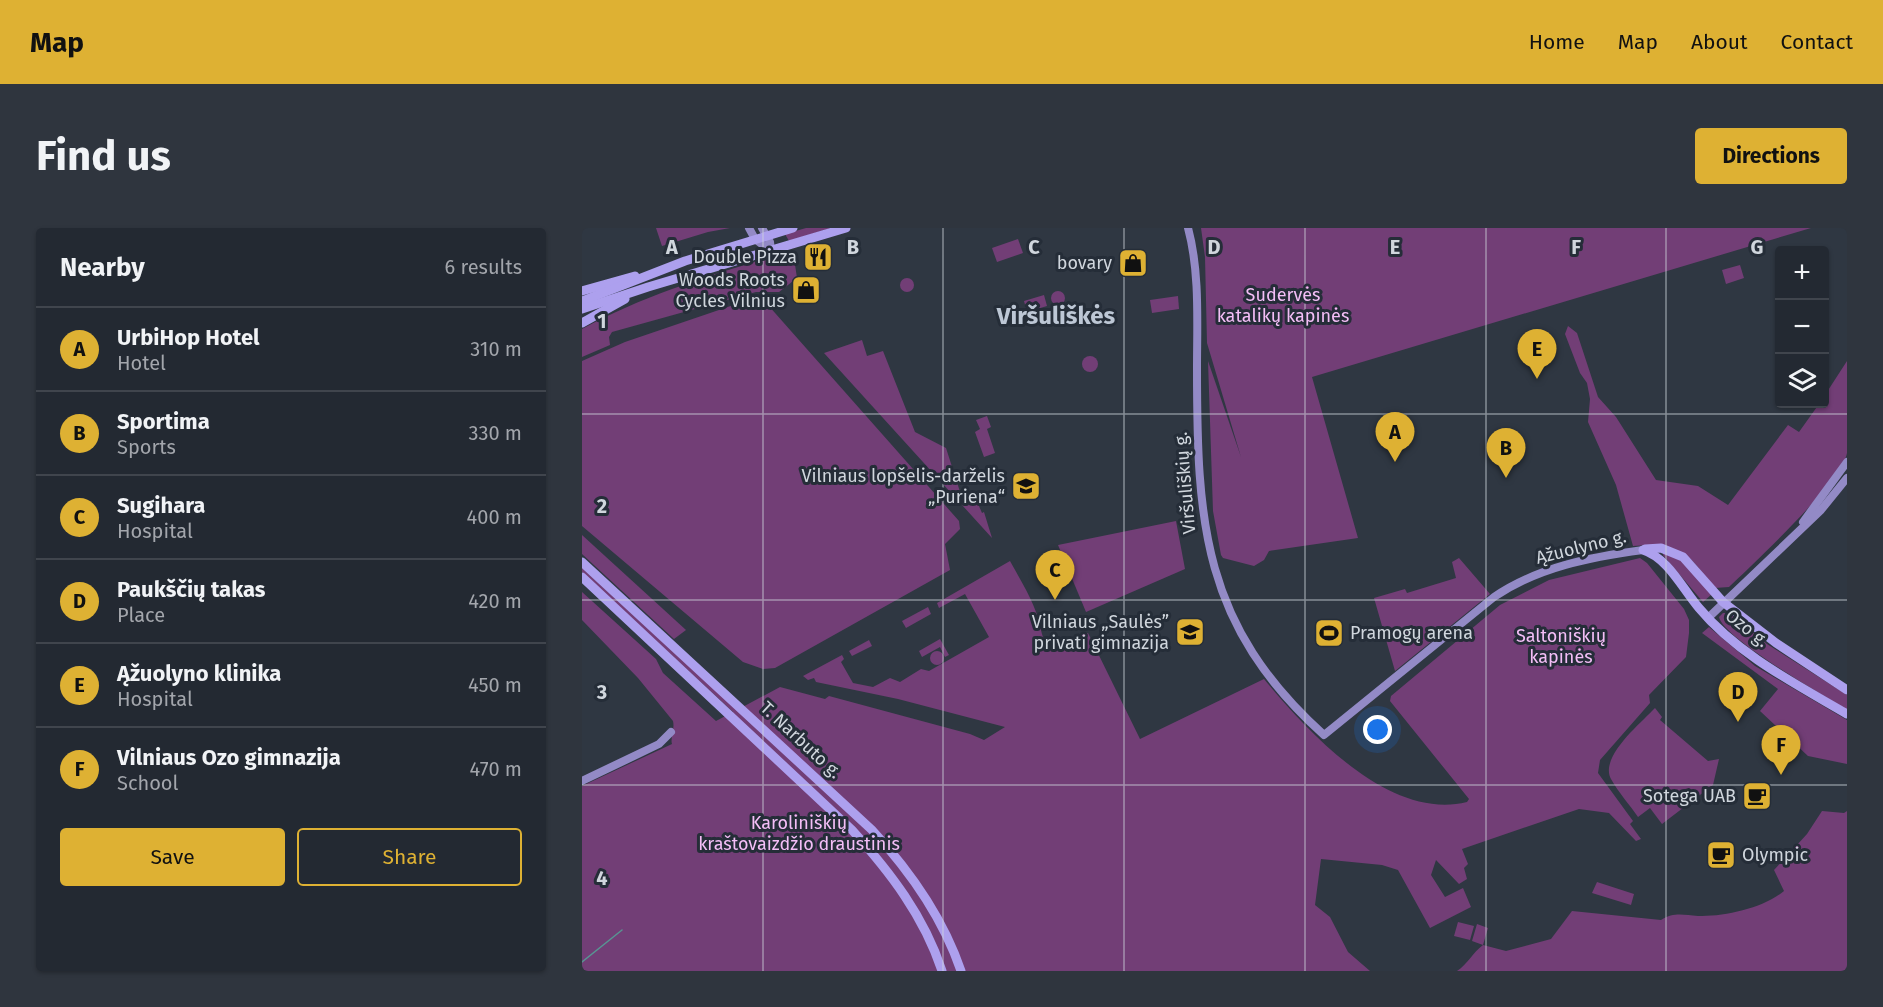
<!DOCTYPE html>
<meta charset="utf-8">
<style>
body{margin:0;font-family:"Fira Sans",sans-serif;background:#2f353e;color:#f1f3f6}
.controls{position:absolute;right:18px;top:18px;display:grid;overflow:hidden;border-radius:6px;box-shadow:0 2px 4px #0004}
.controls button{width:54px;height:54px;display:grid;place-items:center;padding:0;border:0;border-bottom:2px solid #40454d;background:#232932;color:#f1f3f6;font:30px sans-serif}
.you{position:absolute;left:796px;top:502px;width:21px;height:21px;margin:-15px;border:4px solid #fff;border-radius:50%;background:#1a73e8;box-shadow:0 0 0 9px #1a73e833}
.badge{display:grid;place-items:center;width:39px;height:39px;border-radius:50%;background:#deb133;color:#111;font-size:20px;font-weight:700}
.pin{position:absolute;translate:-50% -50px;filter:drop-shadow(0 2px 3px #0008)}
.pin::after{content:'';position:absolute;top:32px;width:21px;height:18px;background:inherit;clip-path:polygon(0 0,100% 0,50% 100%)}
.list{margin:0;padding:0;list-style:none}
h2{display:flex;justify-content:space-between;align-items:center;height:78px;margin:0;padding:0 24px;font-size:26px}
h2 small{font-size:20px;font-weight:400;color:#a3a6ac}
.list li{display:grid;grid-template-columns:39px 1fr auto;gap:18px;align-items:center;box-sizing:border-box;height:84px;padding:0 24px;border-top:2px solid #40454d}
.list b{display:block;font-size:22px;white-space:nowrap}
.list p{margin:0;font-size:20px;white-space:nowrap;color:#a3a6ac}
.list em{font-size:20px;font-style:normal;color:#a3a6ac}
.actions{display:flex;gap:12px;padding:18px 24px}
.actions a{flex:1;padding:14px 0;border:2px solid #deb133;border-radius:6px;text-align:center;font-size:21px;color:#deb133}
.actions .main{background:#deb133;color:#111}
.icon{flex:none;width:33px;height:33px;fill:none;stroke:currentColor;stroke-width:2;stroke-linecap:round;stroke-linejoin:round}
.map{position:relative;flex:none;width:1265px;height:743px;overflow:hidden;border-radius:6px}
header{display:flex;align-items:center;gap:36px;box-sizing:border-box;height:84px;padding:0 30px;background:#deb133;color:#111}
header strong{font-size:28px}
nav{display:flex;gap:33px;margin-inline-start:auto;font-size:21px}
.intro{display:flex;align-items:center;justify-content:space-between;box-sizing:border-box;height:144px;padding:0 36px}
h1{margin:0;font-size:42px}
.button{padding:15px 27px;border-radius:6px;background:#deb133;color:#111;font-size:21px;font-weight:700}
main{display:flex;gap:36px;padding:0 36px}
aside{flex:1;background:#232932;border-radius:6px;box-shadow:0 2px 4px #0004}
.map>svg:first-child{display:block}
.green{fill:#723e76}
.lines{fill:none;stroke-linecap:round;stroke-linejoin:round}
.stream{stroke:#589492;stroke-width:1.5}
.secondary{stroke:#938ac6;stroke-width:8}
.primary{stroke:#ada0ee;stroke-width:9}
.grid{fill:none;stroke:#d0d6dd;stroke-width:1.5;stroke-opacity:0.55}
.labels{text-anchor:middle;stroke-width:6;stroke-linejoin:round;paint-order:stroke}
.poi-label{font-size:18px;fill:#d0d6dd;stroke:#252d38;text-anchor:end}
.park-label{font-size:18px;fill:#f4bef7;stroke:#252d38}
.street-label{font-size:18px;fill:#d0d6dd;stroke:#252d38}
.district-label{font-size:24px;font-weight:bold;fill:#bdc7d5;stroke:#252d38}
.grid-label{font-size:20px;text-anchor:middle;font-weight:bold;fill:#d0d6dd;stroke:#252d38;stroke-width:6;stroke-linejoin:round;paint-order:stroke}
</style>
<header>
<strong>Map</strong>
<nav><a>Home</a><a>Map</a><a>About</a><a>Contact</a></nav>
</header>
<div class="intro"><h1>Find us</h1><a class="button">Directions</a></div>
<main>
<aside>
<h2>Nearby<small>6 results</small></h2>
<ul class="list">
<li><span class="badge">A</span><div><b>UrbiHop Hotel</b><p>Hotel</p></div><em>310 m</em></li>
<li><span class="badge">B</span><div><b>Sportima</b><p>Sports</p></div><em>330 m</em></li>
<li><span class="badge">C</span><div><b>Sugihara</b><p>Hospital</p></div><em>400 m</em></li>
<li><span class="badge">D</span><div><b>Paukščių takas</b><p>Place</p></div><em>420 m</em></li>
<li><span class="badge">E</span><div><b>Ąžuolyno klinika</b><p>Hospital</p></div><em>450 m</em></li>
<li><span class="badge">F</span><div><b>Vilniaus Ozo gimnazija</b><p>School</p></div><em>470 m</em></li>
</ul>
<div class="actions"><a class="main">Save</a><a>Share</a></div>
</aside>
<div class="map">
<svg width="1265" height="743" viewBox="0 0 1265 743">
<rect width="100%" height="100%" fill="#2f3742"/>
<g class="green">
<path d="M 74,0 L 148,0 L 126,4 L 80,18 Z"/>
<path d="M 224,0 L 249,0 L 207,13 L 203,6 Z"/>
<path d="M 619,0 L 1229,0 L 730,149 L 776,310 L 687,323 L 682,332 L 672,338 L 641,330 L 639,327 L 631,283 L 626,133 L 659,229 L 625,115 L 623,29 Z"/>
<path d="M 436,11 L 441,25 L 415,34 L 410,20 Z"/>
<path d="M 208,23 L 210,30 L 212,30 L 215,50 L 197,64 L 174,64 L 30,104 L 27,109 L 28,117 L 0,129 L 0,101 C 66,65 137,45 208,23 Z"/>
<path d="M 1158,37 L 1162,50 L 1144,56 L 1140,42 Z"/>
<circle cx="325" cy="57" r="7"/>
<circle cx="476" cy="70" r="7"/>
<path d="M 462,67 L 465,78 L 445,84 L 442,73 Z"/>
<path d="M 178,68 L 377,293 L 378,301 L 363,316 L 368,342 L 193,440 L 181,441 L 161,434 L 0,298 L 0,133 L 43,114 Z"/>
<path d="M 596,68 L 597,81 L 570,85 L 568,72 Z"/>
<path d="M 986,98 L 995,105 L 1016,169 L 1034,189 L 1074,252 L 1116,258 L 1146,277 L 1206,197 L 1217,204 L 1237,176 L 1242,176 L 1243,167 L 1265,133 C 1265,163 1265,196 1265,225 C 1261,252 1170,337 1147,359 L 1133,360 C 1126,354 1121,345 1115,338 C 1098,317 1077,316 1051,318 L 1034,257 L 1006,194 L 1008,171 L 1005,155 L 998,145 L 983,106 Z"/>
<path d="M 280,112 L 285,128 L 301,123 L 333,204 L 364,220 L 380,270 L 392,276 L 399,273 L 400,277 L 397,278 L 400,285 L 402,284 L 410,310 L 242,125 Z"/>
<circle cx="508" cy="136" r="8"/>
<path d="M 405,188 L 409,199 L 405,201 L 413,225 L 402,229 L 393,204 L 398,201 L 394,192 Z"/>
<path d="M 594,293 L 603,341 L 504,384 L 476,317 Z"/>
<path d="M 0,307 L 104,402 L 92,411 L 0,326 Z"/>
<path d="M 1082,324 L 1103,333 L 1130,366 L 1121,374 L 1081,327 Z"/>
<path d="M 877,330 L 908,366 L 813,443 L 792,370 L 823,361 L 825,365 L 874,350 L 870,334 Z"/>
<path d="M 1058,330 L 1065,335 L 1102,381 L 1107,392 L 1107,405 L 1104,429 L 1067,467 L 1068,475 L 1018,532 L 1016,545 L 1051,593 L 1048,596 L 1059,611 L 1054,613 L 1027,585 L 997,581 L 880,621 L 886,636 L 882,640 L 885,651 L 877,656 L 854,632 L 849,647 L 863,669 L 881,660 L 889,679 L 848,700 L 816,642 L 800,637 L 739,631 L 733,677 L 748,689 L 766,724 L 788,743 L 0,743 L 0,558 L 90,516 C 88,510 93,502 91,493 L 56,450 L 0,392 L 0,364 L 74,431 L 81,445 L 134,493 L 151,484 L 0,344 L 0,340 L 155,482 L 198,459 L 243,471 L 247,468 L 388,506 L 402,512 L 423,499 L 316,471 L 234,454 L 232,450 L 226,452 L 221,448 L 260,427 L 262,431 L 259,434 L 271,455 L 291,459 L 308,450 L 318,454 L 339,441 L 347,443 L 407,409 L 383,366 L 357,380 L 355,375 L 428,333 C 439,353 453,375 458,397 C 460,406 460,412 469,416 L 506,405 L 558,511 L 682,451 C 727,505 807,593 885,574 L 887,571 L 808,473 L 809,468 L 918,377 L 967,352 Z"/>
<path d="M 346,379 L 349,386 L 324,400 L 320,393 Z"/>
<path d="M 1141,385 L 1147,385 L 1185,416 L 1265,467 L 1265,482 C 1243,468 1141,410 1137,389 Z"/>
<path d="M 1127,399 L 1173,438 L 1265,492 L 1265,536 L 1226,528 L 1178,483 L 1196,461 L 1120,405 Z"/>
<path d="M 358,411 L 367,427 L 363,429 L 358,419 L 340,429 L 337,423 Z"/>
<path d="M 287,412 L 290,418 L 270,428 L 267,423 Z"/>
<circle cx="355" cy="430" r="7"/>
<path d="M 1073,480 L 1080,489 L 1078,492 L 1126,533 L 1137,531 L 1131,557 L 1080,596 L 1068,580 L 1056,589 C 1048,577 1036,564 1029,551 C 1017,529 1059,495 1073,480 Z"/>
<path d="M 1240,583 L 1262,585 L 1265,583 L 1265,743 L 875,743 C 886,736 890,725 901,717 L 890,713 L 895,696 L 906,700 L 901,717 L 924,723 L 969,711 L 990,683 L 1079,692 C 1092,684 1101,687 1116,688 C 1142,689 1182,680 1202,663 L 1192,642 L 1225,606 Z"/>
<path d="M 1015,654 L 1052,666 L 1049,677 L 1010,665 Z"/>
<path d="M 876,694 L 892,698 L 888,712 L 872,708 Z"/>
</g>
<g class="lines">
<path class="stream" d="M 0,734 L 40,702"/>
<g class="secondary">
<path d="M 167,0 L 173,11 L 189,23"/>
<path d="M 180,0 L 188,14 L 189,23"/>
<path d="M 606,0 C 618,44 615,95 615,140 C 615,294 620,397 742,507 L 912,369 C 956,339 1009,329 1061,322"/>
<path d="M 1221,294 L 1265,234"/>
<path d="M 1126,390 L 1239,282 L 1265,250"/>
<path d="M 0,553 L 77,516 L 89,504"/>
</g>
<g class="primary">
<path d="M 0,63 L 53,48"/>
<path d="M 0,73 L 103,33 L 211,0"/>
<path d="M 0,81 L 66,59 L 264,0"/>
<path d="M 0,95 L 43,71"/>
<path d="M 1063,321 L 1079,320 L 1101,329 L 1141,374 L 1194,415 L 1265,462"/>
<path d="M 1061,322 C 1086,330 1100,360 1117,380 C 1155,426 1214,456 1265,486"/>
<path d="M 0,334 L 290,602 C 328,643 361,690 379,743"/>
<path d="M 0,349 L 270,602 C 308,644 342,688 360,743"/>
</g>
</g>
<path class="grid" d="M 181,0 L 181,743M 361,0 L 361,743M 542,0 L 542,743M 723,0 L 723,743M 904,0 L 904,743M 1084,0 L 1084,743M 0,186 L 1265,186M 0,372 L 1265,372M 0,557 L 1265,557"/>
<defs>
<g id="restaurant-square" transform="scale(1.5)"><rect x="-9" y="-9" width="18" height="18" rx="4" fill="#deb133" stroke="#252d38"/><path d="M-5-6h1v4h1v-4h1v4h1v-4h1v5L-1.5 .5V6h-2V.5L-5-1ZM5-6V6H3V1.5H1.5Q1.5-4 5-6Z" fill="#111"/></g>
<g id="shop-square" transform="scale(1.5)"><rect x="-9" y="-9" width="18" height="18" rx="4" fill="#deb133" stroke="#252d38"/><path d="M-5-2.5h2.3a2.7 3.5 0 0 1 5.4 0H5L5.5 6h-11ZM-1.5-2.5h3a1.5 2.3 0 0 0-3 0Z" fill="#111"/></g>
<g id="school-square" transform="scale(1.5)"><rect x="-9" y="-9" width="18" height="18" rx="4" fill="#deb133" stroke="#252d38"/><path d="M0-5L7-2L0 1L-7-2ZM-4 1L0 2.5L4 1V4Q0 6-4 4Z" fill="#111"/></g>
<g id="stadium-square" transform="scale(1.5)"><rect x="-9" y="-9" width="18" height="18" rx="4" fill="#deb133" stroke="#252d38"/><path d="M0-5a6.5 5 0 1 0 0 10a6.5 5 0 1 0 0-10ZM-3.5-1.8h7v3.6h-7Z" fill="#111"/></g>
<g id="cafe-square" transform="scale(1.5)"><rect x="-9" y="-9" width="18" height="18" rx="4" fill="#deb133" stroke="#252d38"/><path d="M-5.5-4.5H6V0H3Q3 3.5 0 3.5H-2.5Q-5.5 3.5-5.5 0ZM3-3.2v2h1.7v-2ZM-6 4.5H4V6H-6Z" fill="#111"/></g>
</defs>
<g fill-rule="evenodd">
<use href="#restaurant-square" x="236" y="29"/>
<use href="#shop-square" x="551" y="35"/>
<use href="#shop-square" x="224" y="62"/>
<use href="#school-square" x="444" y="258"/>
<use href="#school-square" x="608" y="404"/>
<use href="#stadium-square" x="747" y="405"/>
<use href="#cafe-square" x="1175" y="568"/>
<use href="#cafe-square" x="1139" y="627"/>
</g>
<g class="labels">
<g class="poi-label">
<text x="215" y="35">Double Pizza</text>
<text x="530" y="41">bovary</text>
<text x="203" y="58">Woods Roots<tspan x="203" dy="21">Cycles Vilnius</tspan></text>
<text x="423" y="254">Vilniaus lopšelis-darželis<tspan x="423" dy="21">„Puriena“</tspan></text>
<text x="587" y="400">Vilniaus „Saulės”<tspan x="587" dy="21">privati gimnazija</tspan></text>
<text x="768" y="411" text-anchor="start">Pramogų arena</text>
<text x="1154" y="574">Sotega UAB</text>
<text x="1160" y="633" text-anchor="start">Olympic</text>
</g>
<g class="park-label">
<text x="701" y="73">Sudervės<tspan x="701" dy="21">katalikų kapinės</tspan></text>
<text x="979" y="414">Saltoniškių<tspan x="979" dy="21">kapinės</tspan></text>
<text x="217" y="601">Karoliniškių<tspan x="217" dy="21">kraštovaizdžio draustinis</tspan></text>
</g>
<g class="street-label">
<text transform="translate(603 255) rotate(-95)" y="6">Viršuliškių g.</text>
<text transform="translate(999 319) rotate(-14)" y="6">Ąžuolyno g.</text>
<text transform="translate(1165 400) rotate(38)" y="6">Ozo g.</text>
<text transform="translate(219 512) rotate(43)" y="6">T. Narbuto g.</text>
</g>
<g class="district-label">
<text x="474" y="96">Viršuliškės</text>
</g>
</g>
<g class="grid-label">
<text x="90" y="26">A</text>
<text x="271" y="26">B</text>
<text x="452" y="26">C</text>
<text x="632" y="26">D</text>
<text x="813" y="26">E</text>
<text x="994" y="26">F</text>
<text x="1175" y="26">G</text>
<text x="20" y="100">1</text>
<text x="20" y="285">2</text>
<text x="20" y="471">3</text>
<text x="20" y="657">4</text>
</g>
</svg>
<div class="controls">
<button>+</button>
<button>−</button>
<button><svg class="icon" aria-label="layers" viewBox="0 0 24 24"><path d="M12 4l9 5-9 5-9-5zM3 14l9 5 9-5"/></svg></button>
</div>
<div class="you"></div>
<div class="pin badge" style="left:813px;top:234px">A</div>
<div class="pin badge" style="left:924px;top:250px">B</div>
<div class="pin badge" style="left:473px;top:372px">C</div>
<div class="pin badge" style="left:1156px;top:494px">D</div>
<div class="pin badge" style="left:955px;top:151px">E</div>
<div class="pin badge" style="left:1199px;top:547px">F</div>
</div>
</main>
